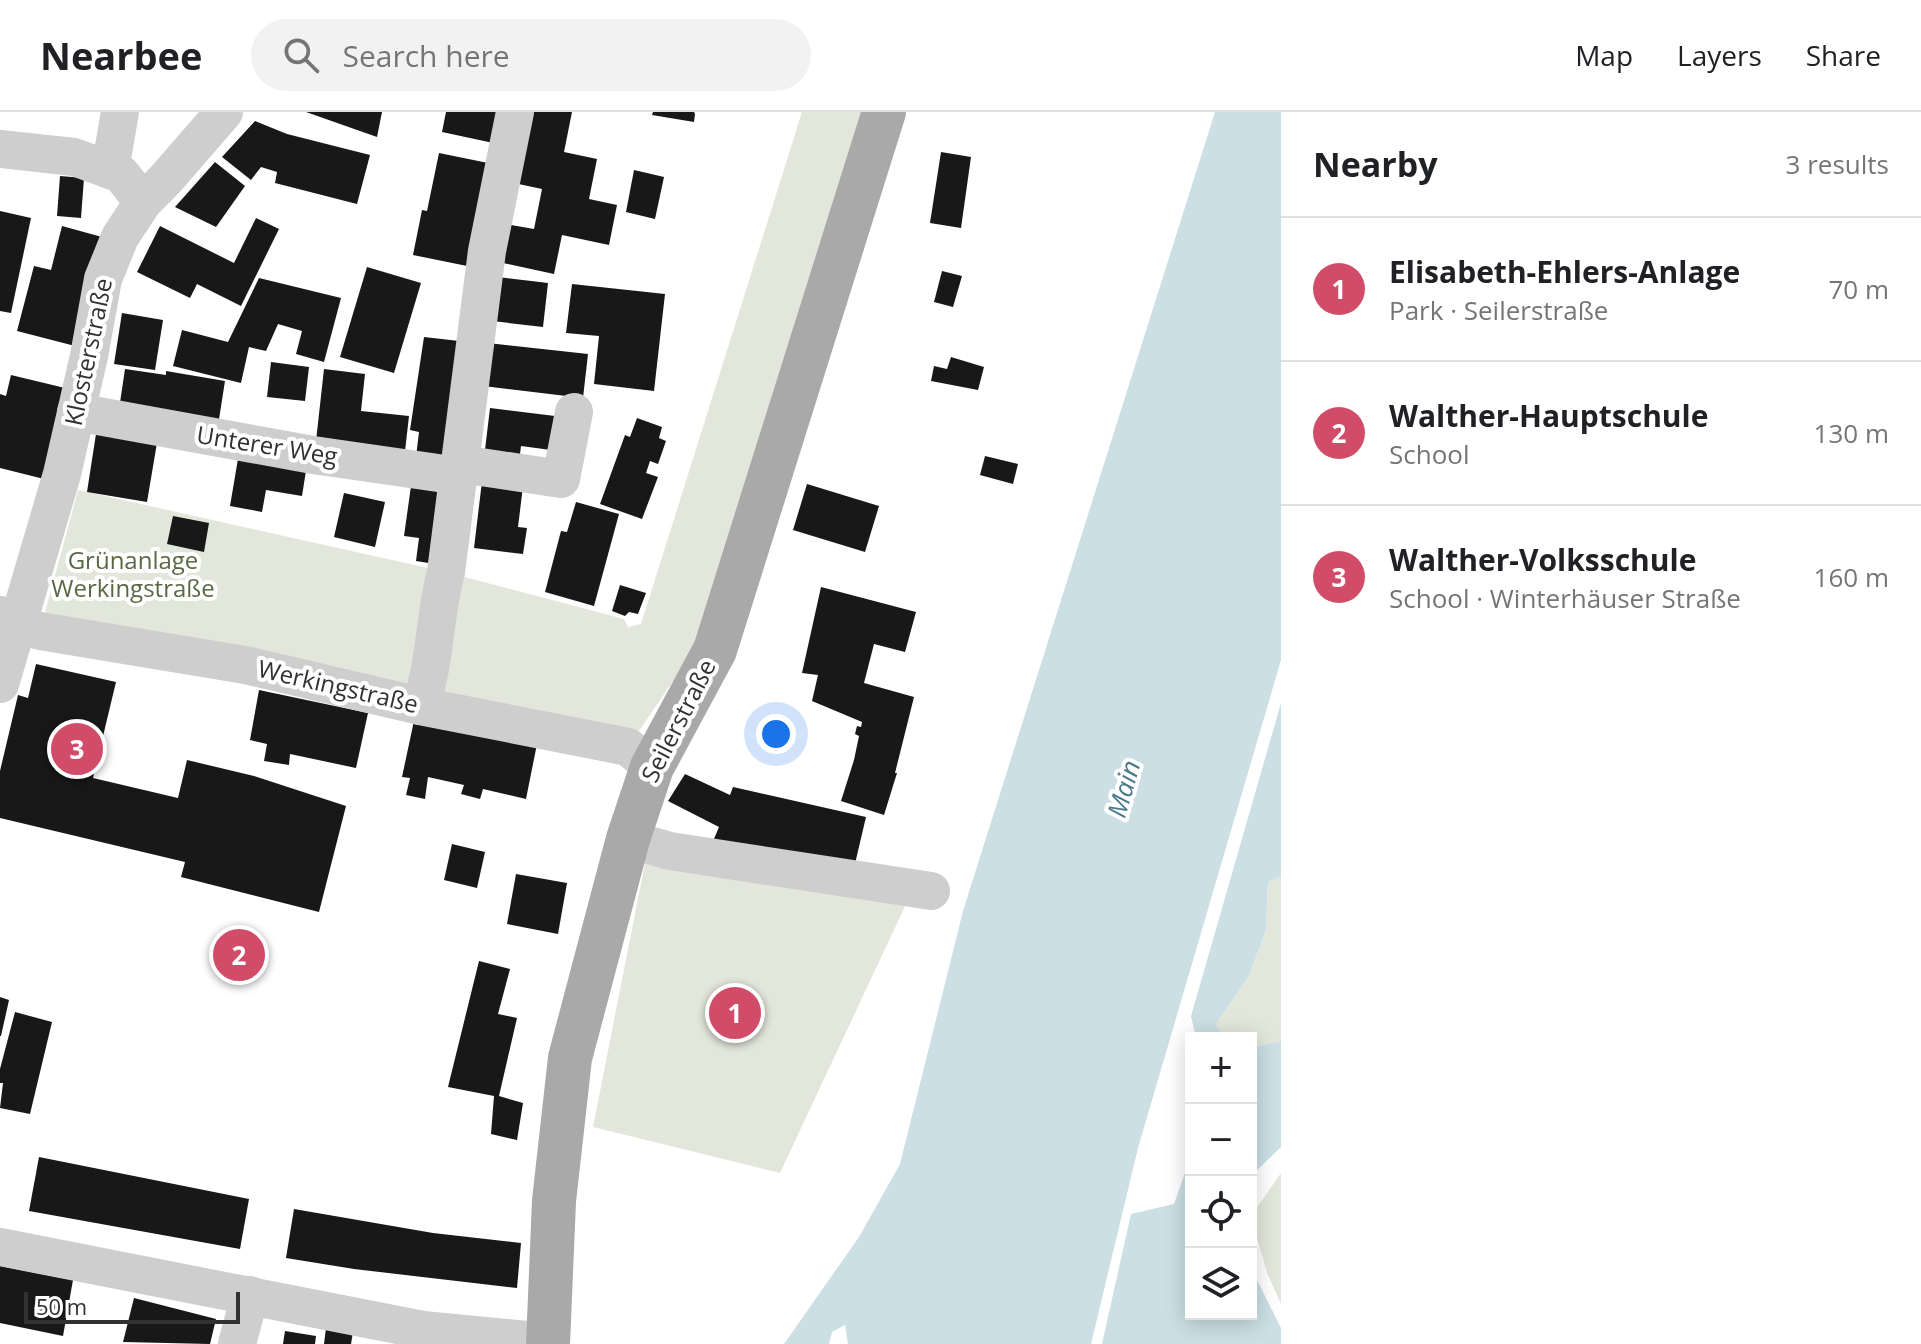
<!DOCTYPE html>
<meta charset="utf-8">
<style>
body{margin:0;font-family:"Open Sans",sans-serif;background:#f2f2f2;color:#202124}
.controls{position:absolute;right:24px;bottom:24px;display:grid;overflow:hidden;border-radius:0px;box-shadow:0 4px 20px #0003}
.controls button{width:72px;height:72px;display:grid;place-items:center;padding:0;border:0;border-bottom:2px solid #e0e0e0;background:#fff;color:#202124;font:40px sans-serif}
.scale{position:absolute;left:24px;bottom:20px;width:216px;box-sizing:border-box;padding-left:8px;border:4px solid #313131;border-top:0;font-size:22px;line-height:28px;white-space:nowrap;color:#313131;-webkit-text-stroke:6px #fff;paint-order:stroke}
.you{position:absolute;left:776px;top:622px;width:28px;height:28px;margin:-20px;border:6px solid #fff;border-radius:50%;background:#1a73e8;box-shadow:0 0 0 12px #1a73e833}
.badge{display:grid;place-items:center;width:52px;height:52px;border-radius:50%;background:#d04c69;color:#fff;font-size:26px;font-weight:700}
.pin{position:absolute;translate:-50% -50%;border:4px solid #fff;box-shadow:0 2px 8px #0006}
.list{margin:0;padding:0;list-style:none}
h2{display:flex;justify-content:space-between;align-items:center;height:104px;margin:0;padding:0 32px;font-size:34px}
h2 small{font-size:26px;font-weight:400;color:#757577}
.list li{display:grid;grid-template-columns:52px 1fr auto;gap:24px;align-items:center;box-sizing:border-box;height:144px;padding:0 32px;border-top:2px solid #e0e0e0}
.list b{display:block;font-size:30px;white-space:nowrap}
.list p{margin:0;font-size:26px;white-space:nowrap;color:#757577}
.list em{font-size:26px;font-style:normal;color:#757577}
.icon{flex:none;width:44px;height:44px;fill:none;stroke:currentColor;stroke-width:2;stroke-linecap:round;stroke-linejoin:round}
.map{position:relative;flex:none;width:1281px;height:1232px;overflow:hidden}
header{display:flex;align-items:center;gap:48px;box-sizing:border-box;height:112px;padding:0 40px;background:#fff;border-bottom:2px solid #e0e0e0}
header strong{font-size:38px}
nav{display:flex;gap:44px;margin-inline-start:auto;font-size:28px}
.search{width:560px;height:72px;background:#f2f2f2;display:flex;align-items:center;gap:20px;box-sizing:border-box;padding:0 28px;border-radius:44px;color:#757577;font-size:30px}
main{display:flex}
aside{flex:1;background:#fff}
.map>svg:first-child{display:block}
.green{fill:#e3e7db}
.water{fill:#cbdfe5}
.building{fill:#181818}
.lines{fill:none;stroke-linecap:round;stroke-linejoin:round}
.minor{stroke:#cecece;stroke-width:38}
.major{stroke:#a9a9a9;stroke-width:44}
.labels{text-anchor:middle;stroke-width:8;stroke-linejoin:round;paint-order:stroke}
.street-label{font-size:24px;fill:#313131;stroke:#fff}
.park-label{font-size:24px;fill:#5a6844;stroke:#fff}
.water-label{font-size:26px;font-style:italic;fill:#497a8a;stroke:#fff}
</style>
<header>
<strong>Nearbee</strong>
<div class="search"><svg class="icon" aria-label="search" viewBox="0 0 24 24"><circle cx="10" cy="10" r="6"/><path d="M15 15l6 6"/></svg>Search here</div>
<nav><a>Map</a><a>Layers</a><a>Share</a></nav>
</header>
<main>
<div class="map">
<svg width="1281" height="1232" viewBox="0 0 1281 1232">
<rect width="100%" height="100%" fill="#fff"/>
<g class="green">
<path d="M 802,0 L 866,0 L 701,528 L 628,635 L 40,519 L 78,378 L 446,460 L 624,507 L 628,515 L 641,512 Z"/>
<path d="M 646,746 L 908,788 L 780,1061 L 593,1015 Z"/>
<path d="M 1281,765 L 1281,929 L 1251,936 L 1251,926 L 1223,926 L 1216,912 L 1249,864 L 1266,818 L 1268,770 Z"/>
<path d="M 1281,1061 L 1281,1192 L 1267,1161 L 1251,1104 Z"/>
</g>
<g class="water">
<path d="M 1215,0 L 1281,0 L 1281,548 L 1138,1036 L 1091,1232 L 848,1232 L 845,1213 L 832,1220 L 829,1232 L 784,1232 L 859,1125 L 900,1052 L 963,799 Z"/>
<path d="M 1281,591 L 1281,765 L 1268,770 L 1266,818 L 1249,864 L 1216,912 L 1223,926 L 1196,926 L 1191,904 Z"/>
<path d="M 1281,929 L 1281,1035 L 1251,1064 L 1251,936 Z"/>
<path d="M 1191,1044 L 1191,1202 L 1251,1202 L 1251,1156 L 1281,1216 L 1281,1232 L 1102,1232 L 1131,1102 L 1174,1092 Z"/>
</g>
<g class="building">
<path d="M 306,0 L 382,0 L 377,25 Z"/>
<path d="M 446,0 L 505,0 L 498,32 L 442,20 Z"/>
<path d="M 524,0 L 572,0 L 564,40 L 597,47 L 589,87 L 617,93 L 609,133 L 562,123 L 554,162 L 503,151 L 511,113 L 534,117 L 542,77 L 509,70 Z"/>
<path d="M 653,0 L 694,0 L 695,2 L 694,10 L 652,3 Z"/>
<path d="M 255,9 L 287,22 L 370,43 L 357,92 L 275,71 L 277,60 L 261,55 L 251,68 L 222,45 Z"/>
<path d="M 941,40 L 971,45 L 961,116 L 930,111 Z"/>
<path d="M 439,41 L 493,52 L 472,155 L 413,143 L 422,98 L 427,99 Z"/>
<path d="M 215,50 L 245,74 L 216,115 L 175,95 Z"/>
<path d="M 634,58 L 664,65 L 655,107 L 626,100 Z"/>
<path d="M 60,64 L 84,66 L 81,106 L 57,104 Z"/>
<path d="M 0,99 L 31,106 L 11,201 L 0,199 Z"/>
<path d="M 256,106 L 279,117 L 241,194 L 197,172 L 190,186 L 137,160 L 160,114 L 234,151 Z"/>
<path d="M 62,114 L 102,125 L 75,234 L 17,219 L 34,154 L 51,158 Z"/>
<path d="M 367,155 L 421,171 L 394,261 L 340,245 Z"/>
<path d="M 942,159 L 962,164 L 953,195 L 934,190 Z"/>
<path d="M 498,165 L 548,171 L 543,215 L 492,209 Z"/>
<path d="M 259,166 L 341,186 L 324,250 L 296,242 L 302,219 L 278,212 L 266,239 L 249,235 L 241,271 L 173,254 L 182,218 L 228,230 Z"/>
<path d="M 572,172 L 665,182 L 654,279 L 594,272 L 599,224 L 566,221 Z"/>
<path d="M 122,201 L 163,208 L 155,258 L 114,252 Z"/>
<path d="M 424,225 L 468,230 L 454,357 L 415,353 L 419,320 L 410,318 Z"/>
<path d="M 488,231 L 588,242 L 583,286 L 483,274 Z"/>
<path d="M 951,245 L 984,255 L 978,278 L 931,269 L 934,254 L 947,257 Z"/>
<path d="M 271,250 L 309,255 L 305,289 L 267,285 Z"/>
<path d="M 125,257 L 166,263 L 166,259 L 225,269 L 217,320 L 118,304 Z"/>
<path d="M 324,257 L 365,262 L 361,299 L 409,304 L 404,348 L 315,338 Z"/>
<path d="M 11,263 L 65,276 L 44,367 L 0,356 L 0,282 L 6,284 Z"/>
<path d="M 490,296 L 555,304 L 551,338 L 521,334 L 519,350 L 484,346 Z"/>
<path d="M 637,306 L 662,315 L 659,326 L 666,329 L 658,352 L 650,349 L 646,361 L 658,365 L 642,407 L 600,392 L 625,323 L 630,325 Z"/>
<path d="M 98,309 L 159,319 L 147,390 L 87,380 Z"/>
<path d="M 240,335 L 308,346 L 302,384 L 266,378 L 262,400 L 230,394 Z"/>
<path d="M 985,344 L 1018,352 L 1013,372 L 980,363 Z"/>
<path d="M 483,361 L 524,366 L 518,415 L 527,416 L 523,442 L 474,436 Z"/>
<path d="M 412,367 L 452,373 L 441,453 L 416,449 L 419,426 L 404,424 Z"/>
<path d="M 807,372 L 879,394 L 865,440 L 793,418 Z"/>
<path d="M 344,381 L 385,390 L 375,435 L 334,425 Z"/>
<path d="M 576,390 L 619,402 L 594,494 L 545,480 L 561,419 L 567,420 Z"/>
<path d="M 173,404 L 209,411 L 204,440 L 167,432 Z"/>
<path d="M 620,473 L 646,481 L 638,502 L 629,500 L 625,504 L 612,499 Z"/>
<path d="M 821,475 L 916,500 L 905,540 L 874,532 L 864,571 L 914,585 L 895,661 L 897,661 L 884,703 L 841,689 L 854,648 L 859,624 L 855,622 L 857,614 L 861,615 L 862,610 L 812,589 L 818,563 L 802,561 Z"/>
<path d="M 36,552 L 116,570 L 93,666 L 178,686 L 187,648 L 254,664 L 346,694 L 319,800 L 181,765 L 185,750 L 0,706 L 0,659 L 18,583 L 28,586 Z"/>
<path d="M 259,578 L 368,601 L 356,656 L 290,642 L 289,653 L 264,649 L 267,632 L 250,628 Z"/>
<path d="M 415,604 L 537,632 L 526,687 L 483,677 L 480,687 L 461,682 L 464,673 L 428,665 L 425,687 L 406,683 L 410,666 L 402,665 Z"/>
<path d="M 685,662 L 730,683 L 733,675 L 866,705 L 854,756 L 711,734 L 719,715 L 668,689 Z"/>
<path d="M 452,732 L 485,740 L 477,776 L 444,768 Z"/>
<path d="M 516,762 L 567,771 L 558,822 L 507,812 Z"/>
<path d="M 479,849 L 510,857 L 498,902 L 517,906 L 499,984 L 523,991 L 517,1028 L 491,1022 L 494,984 L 448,975 Z"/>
<path d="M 0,885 L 9,888 L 1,924 L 0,924 Z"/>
<path d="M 15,900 L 52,910 L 30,1002 L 0,996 L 3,971 L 0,971 L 0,957 Z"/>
<path d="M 39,1045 L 249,1087 L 240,1137 L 29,1099 Z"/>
<path d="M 294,1097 L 433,1121 L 521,1131 L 517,1176 L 354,1157 L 286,1146 Z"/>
<path d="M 0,1154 L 73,1168 L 63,1224 L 0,1211 Z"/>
<path d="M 134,1186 L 216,1207 L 210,1232 L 123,1230 Z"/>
<path d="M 326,1216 L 353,1220 L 351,1232 L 324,1232 Z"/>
<path d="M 285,1219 L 316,1224 L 315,1232 L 283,1232 Z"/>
</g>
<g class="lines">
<g class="minor">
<path d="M 0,37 L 74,45 L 121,62 L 143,90"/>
<path d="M 110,58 L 120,0"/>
<path d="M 76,300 L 313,343 L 459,364"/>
<path d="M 461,352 L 561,367 L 574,300"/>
<path d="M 0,503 L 18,513 L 40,519 L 245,553 L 420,594 L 628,635 L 652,655"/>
<path d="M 0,572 L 62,362 L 89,244 L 103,167 L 120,125 L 143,90 L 165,68 L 224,0"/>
<path d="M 420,594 C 436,551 434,504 446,460 L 487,139 L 515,0"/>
<path d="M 628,727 L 670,739 L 931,779"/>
<path d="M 0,1135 L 423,1218 L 548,1230"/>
<path d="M 237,1232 L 250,1183"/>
</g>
<path class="major" d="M 548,1232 L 554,1089 L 570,946 L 628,727 L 652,655 L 715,538 L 884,0"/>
</g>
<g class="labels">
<g class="street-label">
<text transform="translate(89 240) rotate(-78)" y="8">Klosterstraße</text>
<text transform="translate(267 334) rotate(9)" y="8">Unterer Weg</text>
<text transform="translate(338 575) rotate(13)" y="8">Werkingstraße</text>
<text transform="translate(679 609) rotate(-63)" y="8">Seilerstraße</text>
</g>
<g class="park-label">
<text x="133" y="457">Grünanlage<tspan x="133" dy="28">Werkingstraße</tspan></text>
</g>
<g class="water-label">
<text transform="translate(1124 677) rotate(-74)" y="9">Main</text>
</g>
</g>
</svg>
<div class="controls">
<button>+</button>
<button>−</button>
<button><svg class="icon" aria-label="locate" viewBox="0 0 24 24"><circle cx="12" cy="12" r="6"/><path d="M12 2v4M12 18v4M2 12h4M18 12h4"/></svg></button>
<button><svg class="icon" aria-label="layers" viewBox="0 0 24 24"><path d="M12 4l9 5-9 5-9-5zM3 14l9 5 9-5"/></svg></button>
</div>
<div class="scale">50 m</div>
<div class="you"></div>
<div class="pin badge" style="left:735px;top:901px">1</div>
<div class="pin badge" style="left:239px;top:843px">2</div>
<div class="pin badge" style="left:77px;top:637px">3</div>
</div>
<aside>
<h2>Nearby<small>3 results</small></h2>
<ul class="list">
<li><span class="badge">1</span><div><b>Elisabeth-Ehlers-Anlage</b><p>Park · Seilerstraße</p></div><em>70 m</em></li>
<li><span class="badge">2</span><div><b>Walther-Hauptschule</b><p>School</p></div><em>130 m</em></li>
<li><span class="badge">3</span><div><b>Walther-Volksschule</b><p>School · Winterhäuser Straße</p></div><em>160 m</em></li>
</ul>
</aside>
</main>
